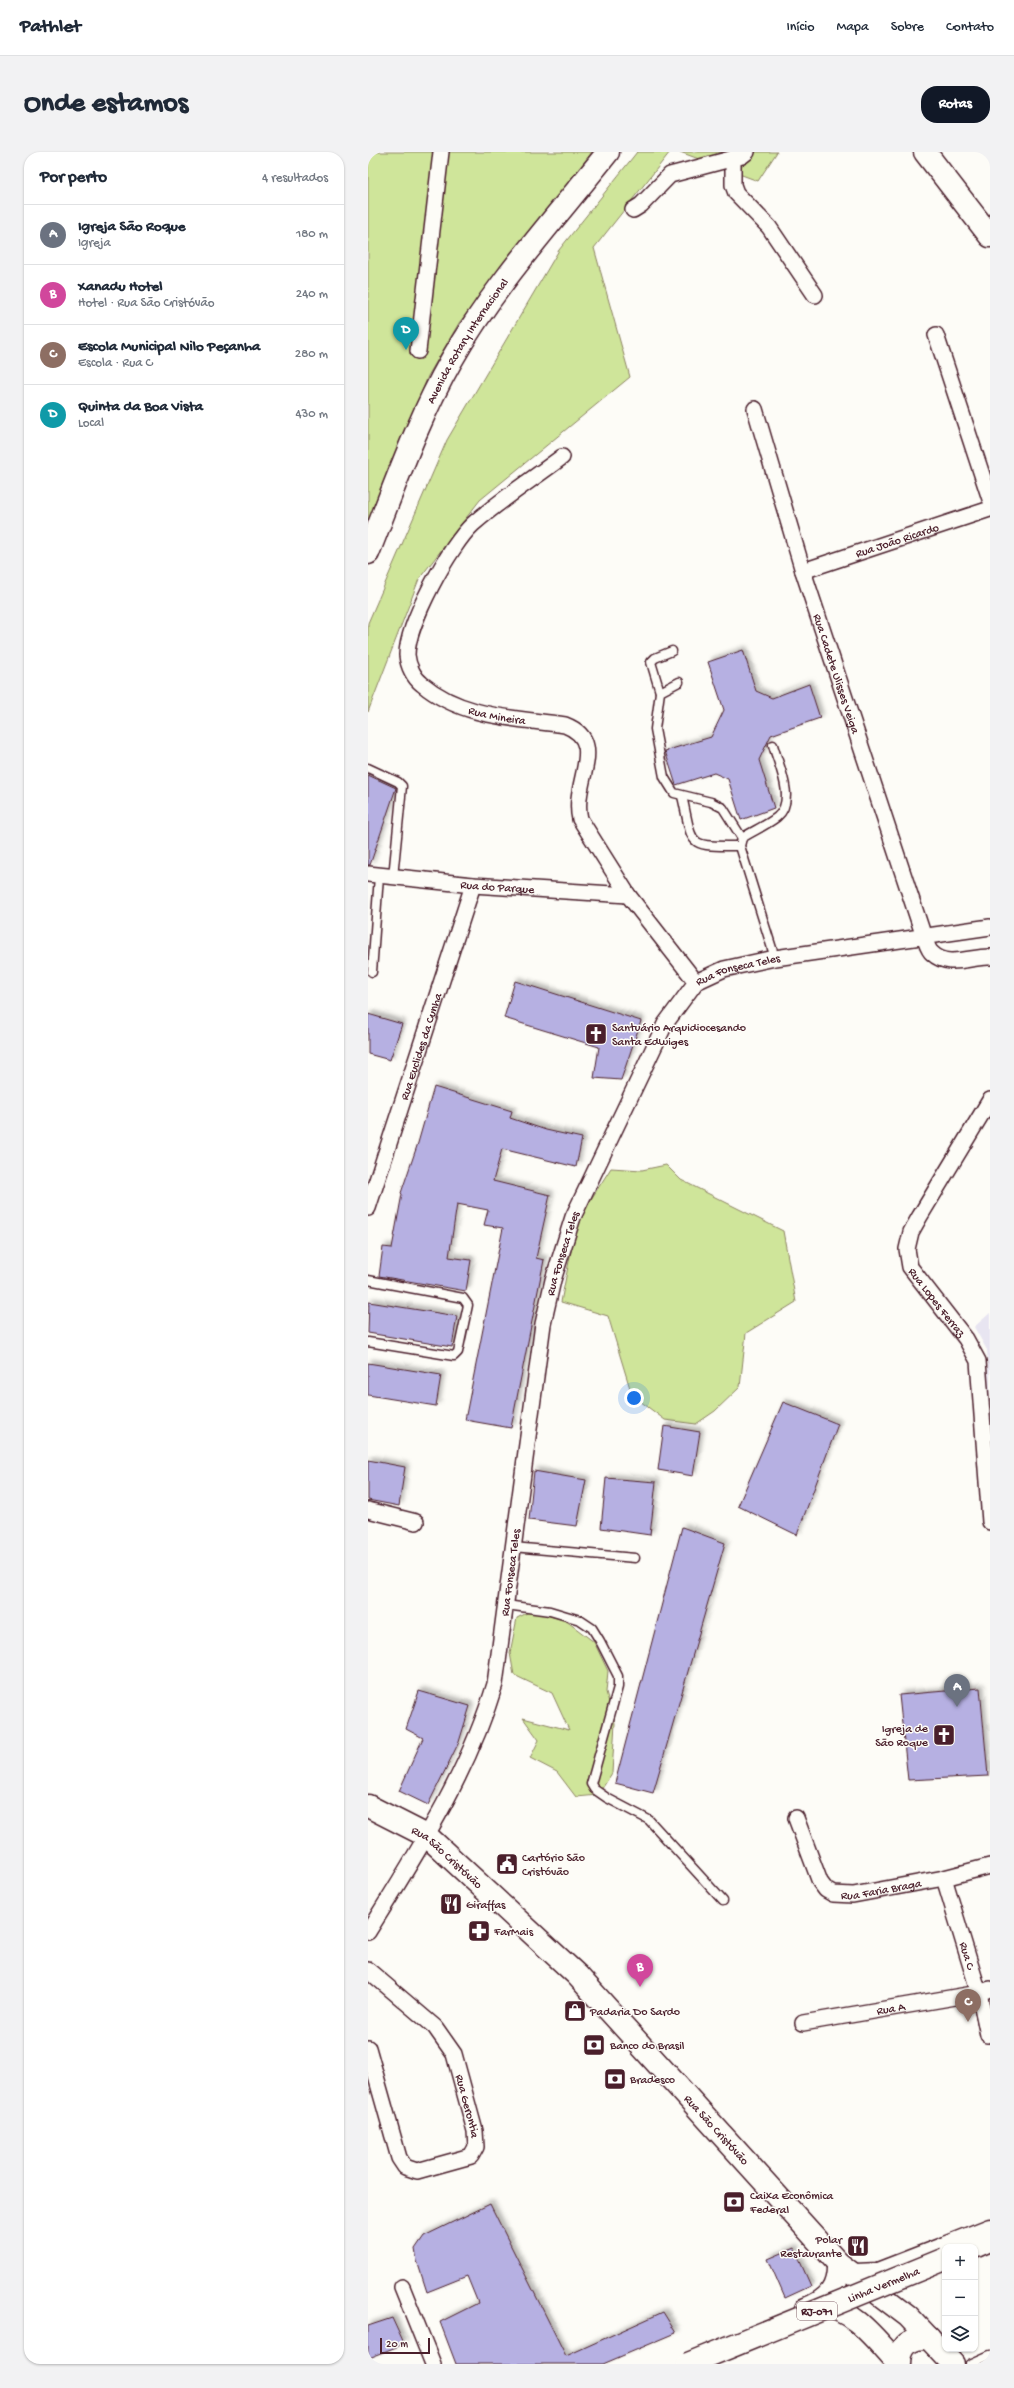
<!DOCTYPE html>
<html lang="pt">
<meta charset="utf-8">
<style>
body{margin:0;font-family:"Gochi Hand",sans-serif;background:#f2f2f3;color:#1f2937}
.controls{position:absolute;right:12px;bottom:12px;display:grid;overflow:hidden;border-radius:8px;box-shadow:0 1px 3px #0004}
.controls button{width:36px;height:36px;display:grid;place-items:center;padding:0;border:0;border-bottom:1px solid #e0e1e3;background:#fff;color:#1f2937;font:20px sans-serif}
.scale{position:absolute;left:12px;bottom:10px;width:50px;box-sizing:border-box;padding-left:4px;border:2px solid #4a1f2b;border-top:0;font-size:11px;line-height:14px;white-space:nowrap;color:#4a1f2b;-webkit-text-stroke:3px #fdfcf7;paint-order:stroke}
.you{position:absolute;left:266px;top:1246px;width:14px;height:14px;margin:-10px;border:3px solid #fff;border-radius:50%;background:#1a73e8;box-shadow:0 0 0 6px #1a73e833}
.badge{display:grid;place-items:center;width:26px;height:26px;border-radius:50%;background:#111827;color:#fff;font-size:13px;font-weight:700}
.pin{position:absolute;translate:-50% -33px;filter:drop-shadow(0 1px 2px #0008)}
.pin::after{content:'';position:absolute;top:21px;width:14px;height:12px;background:inherit;clip-path:polygon(0 0,100% 0,50% 100%)}
.list{margin:0;padding:0;list-style:none}
h2{display:flex;justify-content:space-between;align-items:center;height:52px;margin:0;padding:0 16px;font-size:17px}
h2 small{font-size:13px;font-weight:400;color:#747a83}
.list li{display:grid;grid-template-columns:26px 1fr auto;gap:12px;align-items:center;box-sizing:border-box;height:60px;padding:0 16px;border-top:1px solid #e0e1e3}
.list b{display:block;font-size:15px;white-space:nowrap}
.list p{margin:0;font-size:13px;white-space:nowrap;color:#747a83}
.list em{font-size:13px;font-style:normal;color:#747a83}
.icon{flex:none;width:22px;height:22px;fill:none;stroke:currentColor;stroke-width:2;stroke-linecap:round;stroke-linejoin:round}
.map{position:relative;flex:none;width:622px;height:2212px;overflow:hidden;border-radius:16px}
header{display:flex;align-items:center;gap:24px;box-sizing:border-box;height:56px;padding:0 20px;background:#fff;border-bottom:1px solid #e0e1e3}
header strong{font-size:19px}
nav{display:flex;gap:22px;margin-inline-start:auto;font-size:14px}
.intro{display:flex;align-items:center;justify-content:space-between;box-sizing:border-box;height:96px;padding:0 24px}
h1{margin:0;font-size:28px}
.button{padding:10px 18px;border-radius:16px;background:#111827;color:#fff;font-size:14px;font-weight:700}
main{display:flex;gap:24px;padding:0 24px}
aside{flex:1;background:#fff;border-radius:16px;box-shadow:0 1px 3px #0004}
.map>svg:first-child{display:block}
.built{fill:#e8e5f1}
.green{fill:#cfe59a;stroke:#8c8262}
.building{fill:#b6b0e2;stroke:#4a1f2b;filter:url(#shadow)}
.lines{fill:none;stroke-linecap:round;stroke-linejoin:round}
.lane-casing{stroke:#4a1f2b;stroke-width:11}
.street-casing{stroke:#4a1f2b;stroke-width:18}
.secondary-casing{stroke:#4a1f2b;stroke-width:25}
.highway-casing{stroke:#4a1f2b;stroke-width:25}
.lane{stroke:#fdfcf7;stroke-width:8}
.street{stroke:#fdfcf7;stroke-width:15}
.secondary{stroke:#fdfcf7;stroke-width:22}
.highway{stroke:#fdfcf7;stroke-width:22}
.highway-bridge-casing{stroke:#4a1f2b;stroke-width:25;stroke-linecap:butt}
.highway-bridge{stroke:#fdfcf7;stroke-width:22}
.labels{text-anchor:middle;stroke-width:3;stroke-linejoin:round;paint-order:stroke}
.shield{fill:#fdfcf7;stroke:#806168;stroke-width:1}
.shield-label{font-size:11px;font-weight:bold;fill:#4a1f2b}
.street-label{font-size:12px;fill:#4a1f2b;stroke:#fdfcf7}
.poi-label{font-size:12px;fill:#4a1f2b;stroke:#fdfcf7;text-anchor:start}
</style>
<header>
<strong>Pathlet</strong>
<nav><a>Início</a><a>Mapa</a><a>Sobre</a><a>Contato</a></nav>
</header>
<div class="intro"><h1>Onde estamos</h1><a class="button">Rotas</a></div>
<main>
<aside>
<h2>Por perto<small>4 resultados</small></h2>
<ul class="list">
<li><span class="badge" style="background:#6b7280">A</span><div><b>Igreja São Roque</b><p>Igreja</p></div><em>180 m</em></li>
<li><span class="badge" style="background:#d1479c">B</span><div><b>Xanadu Hotel</b><p>Hotel · Rua São Cristóvão</p></div><em>240 m</em></li>
<li><span class="badge" style="background:#8d6e63">C</span><div><b>Escola Municipal Nilo Peçanha</b><p>Escola · Rua C</p></div><em>280 m</em></li>
<li><span class="badge" style="background:#0f9aa8">D</span><div><b>Quinta da Boa Vista</b><p>Local</p></div><em>430 m</em></li>
</ul>
</aside>
<div class="map">
<svg width="622" height="2212" viewBox="0 0 622 2212">
<defs>
<filter id="shadow"><feDropShadow dx="3.5" dy="-3.5" stdDeviation="2" flood-color="#0004"/></filter>
</defs>
<rect width="100%" height="100%" fill="#fdfcf7"/>
<filter id="ink" filterUnits="userSpaceOnUse"><feTurbulence type="fractalNoise" baseFrequency=".025" numOctaves="2"/><feDisplacementMap in="SourceGraphic" scale="8" xChannelSelector="R" yChannelSelector="G"/><feConvolveMatrix kernelMatrix="1 2 1 2 8 2 1 2 1" color-interpolation-filters="sRGB"/></filter>
<g filter="url(#ink)">
<path class="built" d="M 622,1161 L 622,1250 L 619,1198 L 606,1175 Z"/>
<g class="green">
<path d="M 0,0 L 224,0 L 91,171 L 60,224 L 0,378 Z"/>
<path d="M 269,0 L 302,0 L 226,96 L 262,225 L 112,348 L 51,427 L 0,560 L 0,471 L 79,288 L 191,98 Z"/>
<path d="M 312,0 L 409,0 L 390,29 Z"/>
<path d="M 298,1013 L 313,1028 L 415,1079 L 428,1150 L 378,1181 L 372,1235 L 347,1259 L 328,1272 L 297,1268 L 264,1243 L 240,1164 L 193,1150 L 209,1069 L 243,1016 L 274,1018 Z"/>
<path d="M 163,1459 L 197,1468 L 226,1490 L 240,1519 L 238,1540 L 247,1571 L 244,1621 L 230,1643 L 208,1645 L 189,1620 L 162,1606 L 171,1588 L 155,1566 L 201,1578 L 184,1541 L 146,1523 L 142,1501 L 149,1466 Z"/>
</g>
<g class="building">
<path d="M 375,498 L 388,539 L 404,546 L 441,532 L 452,566 L 403,583 L 391,608 L 406,656 L 373,668 L 360,627 L 346,621 L 308,633 L 297,599 L 343,585 L 356,558 L 340,510 Z"/>
<path d="M 0,623 L 28,636 L 2,713 L 0,713 Z"/>
<path d="M 147,829 L 273,869 L 253,928 L 226,926 L 231,895 L 136,866 Z"/>
<path d="M 0,862 L 34,872 L 22,908 L 0,902 Z"/>
<path d="M 66,935 L 144,959 L 142,966 L 178,978 L 214,986 L 208,1015 L 134,997 L 125,1029 L 182,1043 L 168,1106 L 176,1108 L 143,1276 L 97,1268 L 135,1076 L 116,1073 L 120,1058 L 89,1052 L 81,1105 L 103,1108 L 98,1139 L 11,1124 L 15,1095 L 24,1096 L 34,1042 L 33,1041 L 50,991 Z"/>
<path d="M 1,1150 L 89,1164 L 84,1195 L 0,1181 Z"/>
<path d="M 0,1211 L 73,1223 L 68,1254 L 0,1243 Z"/>
<path d="M 415,1250 L 470,1272 L 429,1383 L 370,1354 Z"/>
<path d="M 296,1274 L 332,1280 L 325,1324 L 290,1318 Z"/>
<path d="M 0,1308 L 37,1315 L 31,1354 L 0,1348 Z"/>
<path d="M 166,1319 L 218,1328 L 209,1374 L 161,1368 Z"/>
<path d="M 238,1326 L 288,1330 L 282,1383 L 233,1376 Z"/>
<path d="M 314,1375 L 357,1391 L 285,1641 L 247,1631 Z"/>
<path d="M 612,1536 L 620,1624 L 540,1628 L 531,1543 Z"/>
<path d="M 51,1539 L 102,1554 L 91,1590 L 60,1653 L 31,1639 L 55,1586 L 38,1577 Z"/>
<path d="M 122,2052 L 198,2204 L 295,2160 L 308,2181 L 235,2212 L 88,2212 L 72,2170 L 110,2151 L 99,2124 L 59,2140 L 49,2109 L 47,2097 L 56,2084 Z"/>
<path d="M 426,2096 L 443,2134 L 417,2146 L 400,2107 Z"/>
<path d="M 24,2166 L 36,2192 L 0,2206 L 0,2174 Z"/>
</g>
<g class="lines">
<g class="lane-casing">
<g id="lane">
<path d="M 311,530 L 292,540 L 287,577 L 296,625 L 306,641 L 343,650 L 355,656 L 374,686"/>
<path d="M 292,540 L 283,510 L 287,506 L 304,499"/>
<path d="M 405,593 C 410,612 429,649 409,665 C 399,673 385,679 374,686 L 372,694 L 407,806"/>
<path d="M 0,616 L 30,630 L 34,634 L 25,725"/>
<path d="M 314,644 C 326,695 317,694 372,694"/>
<path d="M 4,820 L 11,724"/>
<path d="M 0,1128 L 95,1146 L 100,1153 L 90,1200 L 86,1204 L 0,1190"/>
<path d="M 145,1395 L 267,1406"/>
<path d="M 138,1453 L 182,1459 L 212,1468 L 224,1476 L 232,1489 L 250,1524 L 250,1535 L 223,1632 L 226,1637 L 239,1646 L 281,1668 L 355,1749"/>
<path d="M 602,2212 L 622,2203"/>
</g>
</g>
<g class="street-casing">
<g id="street">
<path d="M 365,6 L 365,33 L 368,41 L 401,75 L 447,143"/>
<path d="M 265,58 L 273,53 L 302,23 L 374,4 L 379,0"/>
<path d="M 568,183 L 622,347"/>
<path d="M 50,199 L 73,0"/>
<path id="s1" d="M 387,257 L 435,419 L 556,785 C 558,789 560,798 564,801 C 580,817 604,804 622,805"/>
<path id="s2" d="M 194,305 C 165,327 132,348 105,372 C 82,393 39,472 39,503 C 40,514 46,526 54,532 C 94,566 148,566 197,573 C 241,590 203,630 212,667 L 260,743 L 328,830"/>
<path id="s3" d="M 435,419 L 622,357"/>
<path id="s4" d="M 0,722 L 105,733 L 260,743"/>
<path id="s5" d="M 622,948 L 552,1064 L 543,1080 L 539,1097 L 542,1115 L 598,1187 L 610,1209 L 622,1370"/>
<path id="s6" d="M 0,1056 L 105,733"/>
<path d="M 0,1358 L 48,1370"/>
<path id="s7" d="M 428,1666 L 452,1730 L 458,1738 L 465,1742 L 485,1743 L 576,1726 L 622,1714"/>
<path id="s8" d="M 576,1726 L 611,1841 L 620,1883"/>
<path id="s9" d="M 0,1780 C 49,1701 100,1622 127,1532 L 175,1172 L 185,1128 L 205,1065 L 297,872 L 328,830 L 356,817 L 407,806 L 622,775"/>
<path id="s10" d="M 0,1818 L 67,1875 L 86,1902 L 107,1979 L 108,1995 L 103,2004 L 49,2019 L 37,2015 L 31,2006 L 0,1896"/>
<path id="s11" d="M 435,1871 L 611,1841 L 622,1837"/>
<path d="M 34,2135 L 65,2212"/>
</g>
</g>
<g class="secondary-casing">
<g id="secondary">
<path d="M 557,0 L 622,84"/>
<path id="s12" d="M 0,401 C 26,336 49,269 83,209 C 126,133 186,68 240,0"/>
<path id="s13" d="M 0,1654 L 59,1684 L 209,1823 L 470,2111 L 540,2164 L 585,2212"/>
<path d="M 579,2095 L 622,2078"/>
<path d="M 488,2123 L 510,2122 L 577,2096"/>
<path d="M 451,2152 C 486,2157 508,2188 530,2212"/>
<path d="M 438,2157 C 461,2148 471,2136 470,2111"/>
<path d="M 532,2212 C 532,2193 543,2185 561,2186"/>
</g>
</g>
<g class="highway-casing">
<path id="highway" d="M 606,2095 L 622,2088"/>
</g>
<use href="#lane" class="lane"/>
<use href="#street" class="street"/>
<use href="#secondary" class="secondary"/>
<use href="#highway" class="highway"/>
<g class="highway-bridge-casing">
<g id="highway-bridge">
<path id="s14" d="M 320,2212 L 577,2107"/>
</g>
</g>
<use href="#highway-bridge" class="highway-bridge"/>
</g>
</g>
<defs>
<g id="church-square" transform="scale(1.15)"><rect x="-9" y="-9" width="18" height="18" rx="4" fill="#4a1f2b" stroke="#fdfcf7"/><path d="M-1.2-6h2.4v3.5h3.3v2.4h-3.3V6h-2.4V-.1h-3.3v-2.4h3.3Z" fill="#fff"/></g>
<g id="civic-square" transform="scale(1.15)"><rect x="-9" y="-9" width="18" height="18" rx="4" fill="#4a1f2b" stroke="#fdfcf7"/><path d="M-.6-6.5H3V-4.5H.6V-3L4-1V1h2V6H-6V1h2V-1L-.6-3ZM-1.2 2.5V6h2.4V2.5Z" fill="#fff"/></g>
<g id="restaurant-square" transform="scale(1.15)"><rect x="-9" y="-9" width="18" height="18" rx="4" fill="#4a1f2b" stroke="#fdfcf7"/><path d="M-5-6h1v4h1v-4h1v4h1v-4h1v5L-1.5 .5V6h-2V.5L-5-1ZM5-6V6H3V1.5H1.5Q1.5-4 5-6Z" fill="#fff"/></g>
<g id="pharmacy-square" transform="scale(1.15)"><rect x="-9" y="-9" width="18" height="18" rx="4" fill="#4a1f2b" stroke="#fdfcf7"/><path d="M-2-6h4v4h4v4h-4v4h-4v-4h-4v-4h4Z" fill="#fff"/></g>
<g id="shop-square" transform="scale(1.15)"><rect x="-9" y="-9" width="18" height="18" rx="4" fill="#4a1f2b" stroke="#fdfcf7"/><path d="M-5-2.5h2.3a2.7 3.5 0 0 1 5.4 0H5L5.5 6h-11ZM-1.5-2.5h3a1.5 2.3 0 0 0-3 0Z" fill="#fff"/></g>
<g id="bank-square" transform="scale(1.15)"><rect x="-9" y="-9" width="18" height="18" rx="4" fill="#4a1f2b" stroke="#fdfcf7"/><path d="M-6-4H6V4H-6ZM0-2.3a2.3 2.3 0 1 0 0 4.6a2.3 2.3 0 1 0 0-4.6Z" fill="#fff"/></g>
</defs>
<g fill-rule="evenodd">
<use href="#church-square" x="228" y="882"/>
<use href="#church-square" x="576" y="1583"/>
<use href="#civic-square" x="139" y="1712"/>
<use href="#restaurant-square" x="83" y="1752"/>
<use href="#pharmacy-square" x="111" y="1779"/>
<use href="#shop-square" x="207" y="1859"/>
<use href="#bank-square" x="226" y="1893"/>
<use href="#bank-square" x="247" y="1927"/>
<use href="#bank-square" x="366" y="2050"/>
<use href="#restaurant-square" x="490" y="2094"/>
</g>
<g class="labels">
<rect class="shield" x="429" y="2150" width="40" height="18" rx="3"/>
<g class="shield-label">
<text x="449" y="2163">RJ-071</text>
</g>
<g class="street-label">
<text dy="4" stroke="none"><textPath href="#s12" startOffset="235">Avenida Rotary Internacional</textPath></text>
<text dy="4" stroke="none"><textPath href="#s3" startOffset="99">Rua João Ricardo</textPath></text>
<text dy="4" stroke="none"><textPath href="#s1" startOffset="277">Rua Cadete Ulisses Veiga</textPath></text>
<text dy="4" stroke="none"><textPath href="#s2" startOffset="376">Rua Mineira</textPath></text>
<text dy="4" stroke="none"><textPath href="#s4" startOffset="130">Rua do Parque</textPath></text>
<text dy="4" stroke="none"><textPath href="#s9" startOffset="1064">Rua Fonseca Teles</textPath></text>
<text dy="4" stroke="none"><textPath href="#s6" startOffset="170">Rua Euclides da Cunha</textPath></text>
<text dy="4" stroke="none"><textPath href="#s9" startOffset="716">Rua Fonseca Teles</textPath></text>
<text dy="4" stroke="none"><textPath href="#s5" startOffset="234">Rua Lopes Ferraz</textPath></text>
<text dy="4" stroke="none"><textPath href="#s9" startOffset="392">Rua Fonseca Teles</textPath></text>
<text dy="4" stroke="none"><textPath href="#s13" startOffset="95">Rua São Cristóvão</textPath></text>
<text dy="4" stroke="none"><textPath href="#s7" startOffset="135">Rua Faria Braga</textPath></text>
<text dy="4" stroke="none"><textPath href="#s8" startOffset="81">Rua C</textPath></text>
<text dy="4" stroke="none"><textPath href="#s11" startOffset="89">Rua A</textPath></text>
<text dy="4" stroke="none"><textPath href="#s10" startOffset="175">Rua Gerontia</textPath></text>
<text dy="4" stroke="none"><textPath href="#s13" startOffset="479">Rua São Cristóvão</textPath></text>
<text dy="4" stroke="none"><textPath href="#s14" startOffset="211">Linha Vermelha</textPath></text>
</g>
<g class="poi-label">
<text x="244" y="879">Santuário Arquidiocesando<tspan x="244" dy="14">Santa Edwiges</tspan></text>
<text x="560" y="1580" text-anchor="end">Igreja de<tspan x="560" dy="14">São Roque</tspan></text>
<text x="154" y="1709">Cartório São<tspan x="154" dy="14">Cristóvão</tspan></text>
<text x="98" y="1756">Giraffas</text>
<text x="126" y="1783">FarMais</text>
<text x="222" y="1863">Padaria Do Sardo</text>
<text x="242" y="1897">Banco do Brasil</text>
<text x="262" y="1931">Bradesco</text>
<text x="382" y="2047">Caixa Econômica<tspan x="382" dy="14">Federal</tspan></text>
<text x="474" y="2091" text-anchor="end">Polar<tspan x="474" dy="14">Restaurante</tspan></text>
</g>
</g>
</svg>
<div class="controls">
<button>+</button>
<button>−</button>
<button><svg class="icon" aria-label="layers" viewBox="0 0 24 24"><path d="M12 4l9 5-9 5-9-5zM3 14l9 5 9-5"/></svg></button>
</div>
<div class="scale">20 m</div>
<div class="you"></div>
<div class="pin badge" style="left:589px;top:1555px;background:#6b7280">A</div>
<div class="pin badge" style="left:272px;top:1835px;background:#d1479c">B</div>
<div class="pin badge" style="left:600px;top:1870px;background:#8d6e63">C</div>
<div class="pin badge" style="left:38px;top:198px;background:#0f9aa8">D</div>
</div>
</main>
